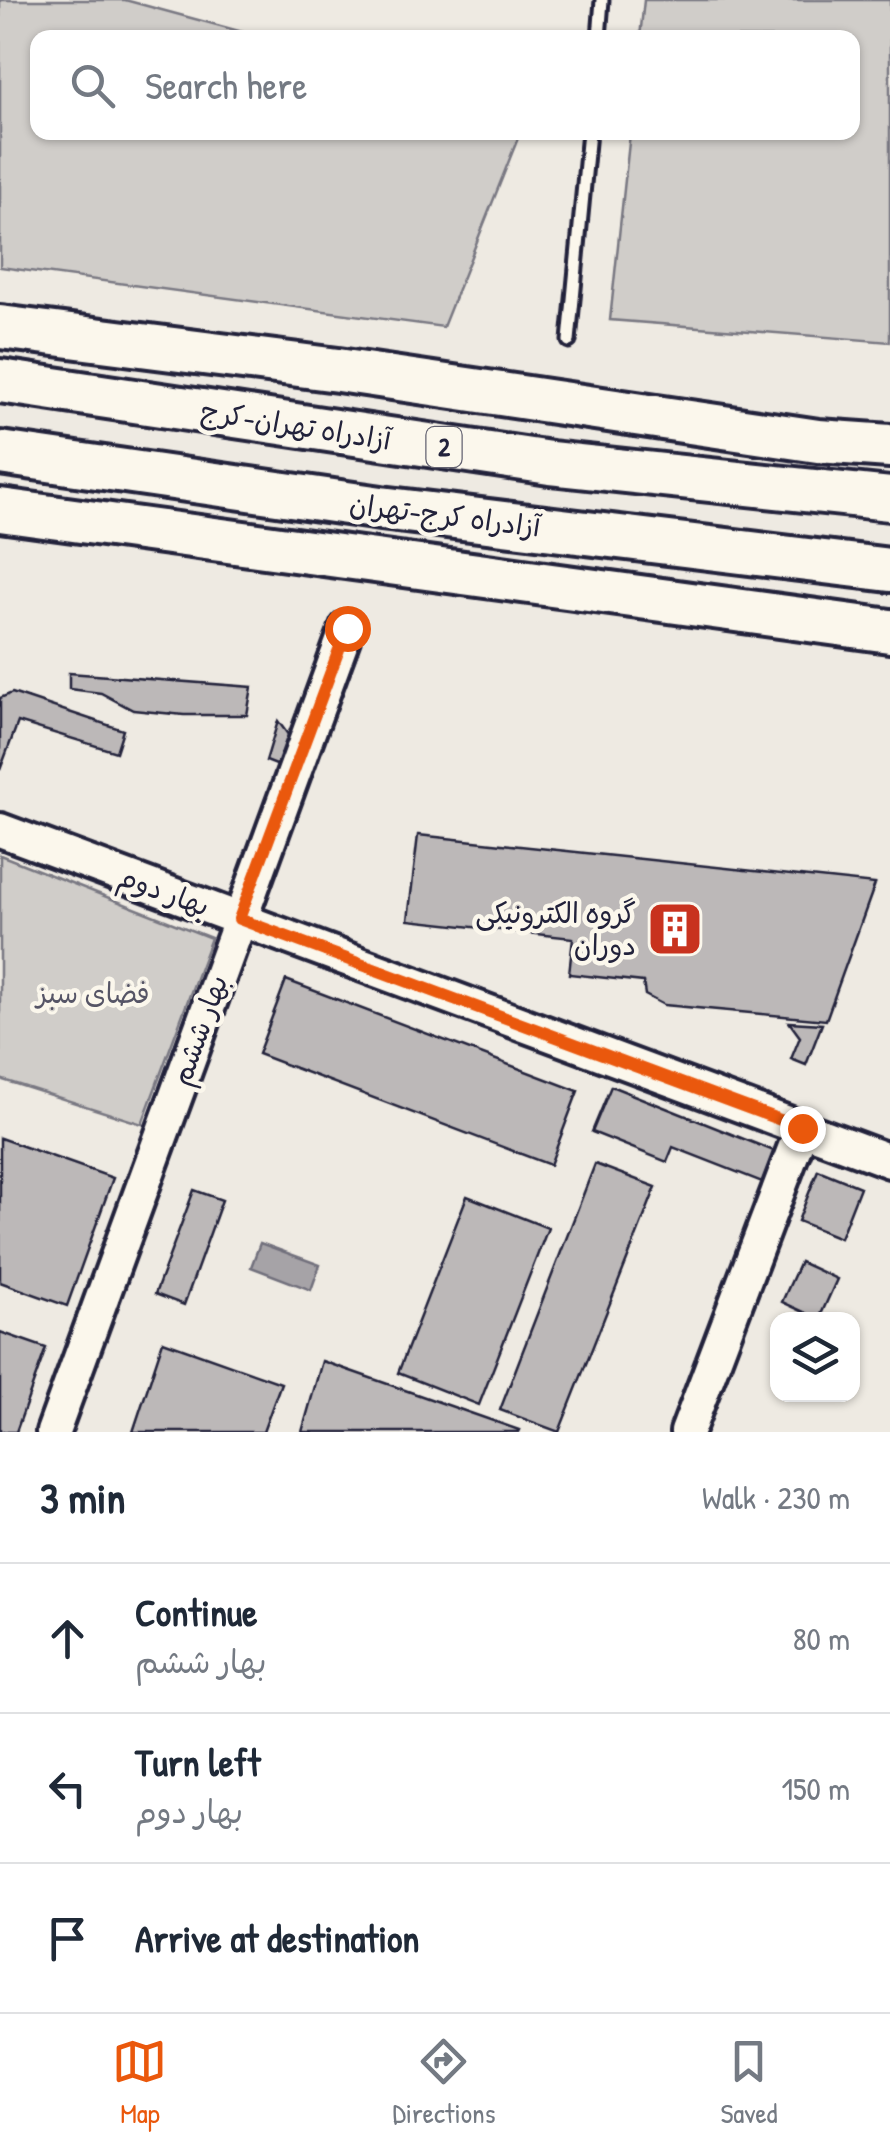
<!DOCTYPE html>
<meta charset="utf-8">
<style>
body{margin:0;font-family:"Patrick Hand","Playpen Sans Arabic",sans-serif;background:#f6f6f7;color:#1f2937}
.controls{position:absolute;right:30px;bottom:30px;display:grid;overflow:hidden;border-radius:20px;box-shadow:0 2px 8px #0004}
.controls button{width:90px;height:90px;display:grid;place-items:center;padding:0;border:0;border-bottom:2px solid #e0e1e3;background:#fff;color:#1f2937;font:50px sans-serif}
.stop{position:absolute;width:30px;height:30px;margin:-22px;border:8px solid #ea580c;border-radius:50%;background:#fff}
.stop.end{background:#ea580c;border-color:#fff;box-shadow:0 2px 10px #0008}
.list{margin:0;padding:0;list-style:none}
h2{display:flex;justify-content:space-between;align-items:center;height:130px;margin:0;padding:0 40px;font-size:42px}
h2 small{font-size:32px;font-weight:400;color:#747a83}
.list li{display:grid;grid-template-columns:65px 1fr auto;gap:30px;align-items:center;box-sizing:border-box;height:150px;padding:0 40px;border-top:2px solid #e0e1e3}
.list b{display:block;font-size:38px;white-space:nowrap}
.list p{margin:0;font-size:32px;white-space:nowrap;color:#747a83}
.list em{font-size:32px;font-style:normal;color:#747a83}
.icon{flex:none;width:55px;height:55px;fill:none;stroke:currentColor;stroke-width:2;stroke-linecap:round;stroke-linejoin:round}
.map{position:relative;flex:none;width:890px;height:1432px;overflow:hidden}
.search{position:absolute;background:#fff;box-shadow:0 2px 8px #0004;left:30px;right:30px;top:30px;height:110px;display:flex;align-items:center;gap:25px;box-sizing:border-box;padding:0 35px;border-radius:20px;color:#747a83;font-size:38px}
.sheet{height:580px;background:#fff}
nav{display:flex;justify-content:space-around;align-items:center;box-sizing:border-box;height:140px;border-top:2px solid #e0e1e3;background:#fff;font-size:28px;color:#747a83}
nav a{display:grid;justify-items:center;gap:5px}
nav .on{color:#ea580c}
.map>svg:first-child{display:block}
.green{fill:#d0cdc9;stroke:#797882;stroke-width:2.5}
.water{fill:#a6a3a7;stroke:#716f7c;stroke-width:2.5}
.building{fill:#bcb8b8;stroke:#22223b;stroke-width:2.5}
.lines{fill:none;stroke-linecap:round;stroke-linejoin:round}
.lane-casing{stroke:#22223b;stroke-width:19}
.secondary-casing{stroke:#22223b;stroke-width:40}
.highway-casing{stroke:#22223b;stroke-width:50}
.lane{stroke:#fbf7ec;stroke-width:11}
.secondary{stroke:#fbf7ec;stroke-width:32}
.highway{stroke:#fbf7ec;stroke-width:42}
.route{stroke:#ea580c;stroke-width:12}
.labels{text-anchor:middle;stroke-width:9;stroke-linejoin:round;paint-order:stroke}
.shield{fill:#fbf7ec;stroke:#636270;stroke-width:2.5}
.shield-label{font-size:25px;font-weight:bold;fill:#22223b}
.street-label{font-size:28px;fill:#22223b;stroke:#fbf7ec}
.poi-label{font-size:28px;fill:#22223b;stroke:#fbf7ec;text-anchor:end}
.park-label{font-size:28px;fill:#565566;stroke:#fbf7ec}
</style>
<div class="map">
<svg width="890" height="1432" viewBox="0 0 890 1432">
<rect width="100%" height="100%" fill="#eeeae2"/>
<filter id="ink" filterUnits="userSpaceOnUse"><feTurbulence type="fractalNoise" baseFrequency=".01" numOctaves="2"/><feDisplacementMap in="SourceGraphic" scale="20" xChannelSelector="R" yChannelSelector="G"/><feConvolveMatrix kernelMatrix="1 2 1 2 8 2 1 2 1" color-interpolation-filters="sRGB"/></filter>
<g filter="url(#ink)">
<g class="green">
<path d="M 0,0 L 125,0 L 261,37 L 38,38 L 38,132 L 520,133 L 443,327 L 0,267 Z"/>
<path d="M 644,0 L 890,0 L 890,342 L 610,320 L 630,133 L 852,132 L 852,38 L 640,37 Z"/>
<path d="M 0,855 L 211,938 L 142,1124 L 0,1079 Z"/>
</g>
<path class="water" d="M 260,1243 L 320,1265 L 311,1290 L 251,1267 Z"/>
<g class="building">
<path d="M 69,673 L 252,687 L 247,715 L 184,715 L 133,710 L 101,693 L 69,689 Z"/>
<path d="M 12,693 L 123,730 L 116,752 L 18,722 L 0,770 L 0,698 Z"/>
<path d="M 278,721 L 289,736 L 279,766 L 266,761 Z"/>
<path d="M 418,835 L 875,884 L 826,1020 L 664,1005 L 645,995 L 643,982 L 569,974 L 573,938 L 408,920 Z"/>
<path d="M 286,980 L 578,1091 L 550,1165 L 258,1054 Z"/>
<path d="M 789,1022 L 822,1024 L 806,1065 L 791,1059 L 800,1037 Z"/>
<path d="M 611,1086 L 774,1151 L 762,1182 L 673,1147 L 667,1162 L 592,1132 Z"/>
<path d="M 0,1138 L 113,1178 L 67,1306 L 0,1282 Z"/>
<path d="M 595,1164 L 656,1187 L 559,1432 L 500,1410 Z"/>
<path d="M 818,1170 L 860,1187 L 840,1238 L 798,1221 Z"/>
<path d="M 194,1190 L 222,1200 L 184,1305 L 155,1294 Z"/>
<path d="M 467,1196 L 548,1228 L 479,1405 L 398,1373 Z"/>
<path d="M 800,1262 L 837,1279 L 819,1319 L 782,1302 Z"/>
<path d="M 0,1332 L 46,1348 L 16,1432 L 0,1432 Z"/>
<path d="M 163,1341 L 281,1383 L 263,1432 L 133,1432 Z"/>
<path d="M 322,1361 L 519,1430 L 518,1432 L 302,1432 Z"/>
</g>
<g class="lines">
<g class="lane-casing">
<g id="lane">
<path d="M 599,38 L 602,0"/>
<path d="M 569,341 L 589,132"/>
</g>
</g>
<g class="secondary-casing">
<g id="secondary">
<path d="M 0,830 L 890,1161"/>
<path d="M 53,1432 L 347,628"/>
<path d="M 687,1432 L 802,1128"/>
</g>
</g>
<g class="highway-casing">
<g id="highway">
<path d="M 0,327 L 338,370 L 818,441 L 890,446"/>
<path d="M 0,381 L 550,463 L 890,499"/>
<path d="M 0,453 L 381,508 L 890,570"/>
<path d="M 0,510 L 890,631"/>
</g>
</g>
<use href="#lane" class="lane"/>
<use href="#secondary" class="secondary"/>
<use href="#highway" class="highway"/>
</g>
</g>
<g class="lines" filter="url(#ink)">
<path class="route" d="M 347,628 L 239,919 L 802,1128"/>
</g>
<defs>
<g id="building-square" transform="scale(2.875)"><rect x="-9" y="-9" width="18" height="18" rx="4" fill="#c8321e" stroke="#fbf7ec"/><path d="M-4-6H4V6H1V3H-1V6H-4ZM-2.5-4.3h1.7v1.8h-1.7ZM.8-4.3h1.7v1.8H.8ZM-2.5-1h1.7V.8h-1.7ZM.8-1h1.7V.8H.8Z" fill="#fff"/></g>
</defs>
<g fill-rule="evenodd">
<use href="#building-square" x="675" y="929"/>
</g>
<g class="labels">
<rect class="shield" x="426.5" y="427" width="35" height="40" rx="8"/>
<g class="shield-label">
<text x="444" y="456">2</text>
</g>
<g class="street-label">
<text transform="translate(296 425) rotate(9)" y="10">آزادراه تهران-کرج</text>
<text transform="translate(445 515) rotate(7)" y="10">آزادراه کرج-تهران</text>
<text transform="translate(164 891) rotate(20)" y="10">بهار دوم</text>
<text transform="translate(199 1030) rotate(-70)" y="10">بهار ششم</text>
</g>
<g class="poi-label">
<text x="636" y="923">گروه الکترونیکی<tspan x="636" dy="32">دوران</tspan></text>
</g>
<g class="park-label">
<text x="93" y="1003">فضای سبز</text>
</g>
</g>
</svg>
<div class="controls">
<button><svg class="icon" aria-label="layers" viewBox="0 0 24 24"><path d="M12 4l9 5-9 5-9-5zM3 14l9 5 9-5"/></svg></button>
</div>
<div class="stop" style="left:347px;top:628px"></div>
<div class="stop end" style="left:802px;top:1128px"></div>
<div class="search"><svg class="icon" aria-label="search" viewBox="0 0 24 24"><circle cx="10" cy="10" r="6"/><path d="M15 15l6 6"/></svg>Search here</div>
</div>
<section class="sheet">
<h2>3 min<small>Walk · 230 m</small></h2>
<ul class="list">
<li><svg class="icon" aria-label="ahead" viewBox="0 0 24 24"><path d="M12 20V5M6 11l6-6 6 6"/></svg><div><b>Continue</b><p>بهار ششم</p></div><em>80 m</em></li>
<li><svg class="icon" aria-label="left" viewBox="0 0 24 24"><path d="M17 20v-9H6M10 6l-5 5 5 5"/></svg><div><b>Turn left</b><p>بهار دوم</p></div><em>150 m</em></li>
<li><svg class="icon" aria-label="arrive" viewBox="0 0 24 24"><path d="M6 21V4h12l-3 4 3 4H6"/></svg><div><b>Arrive at destination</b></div></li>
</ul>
</section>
<nav>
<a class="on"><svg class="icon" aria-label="map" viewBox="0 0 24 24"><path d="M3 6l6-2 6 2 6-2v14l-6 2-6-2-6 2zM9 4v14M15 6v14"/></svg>Map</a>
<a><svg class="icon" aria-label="directions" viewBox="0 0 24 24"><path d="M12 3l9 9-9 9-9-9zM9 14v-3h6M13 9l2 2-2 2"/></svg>Directions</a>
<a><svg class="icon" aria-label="saved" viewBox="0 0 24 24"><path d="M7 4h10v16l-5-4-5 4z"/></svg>Saved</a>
</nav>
